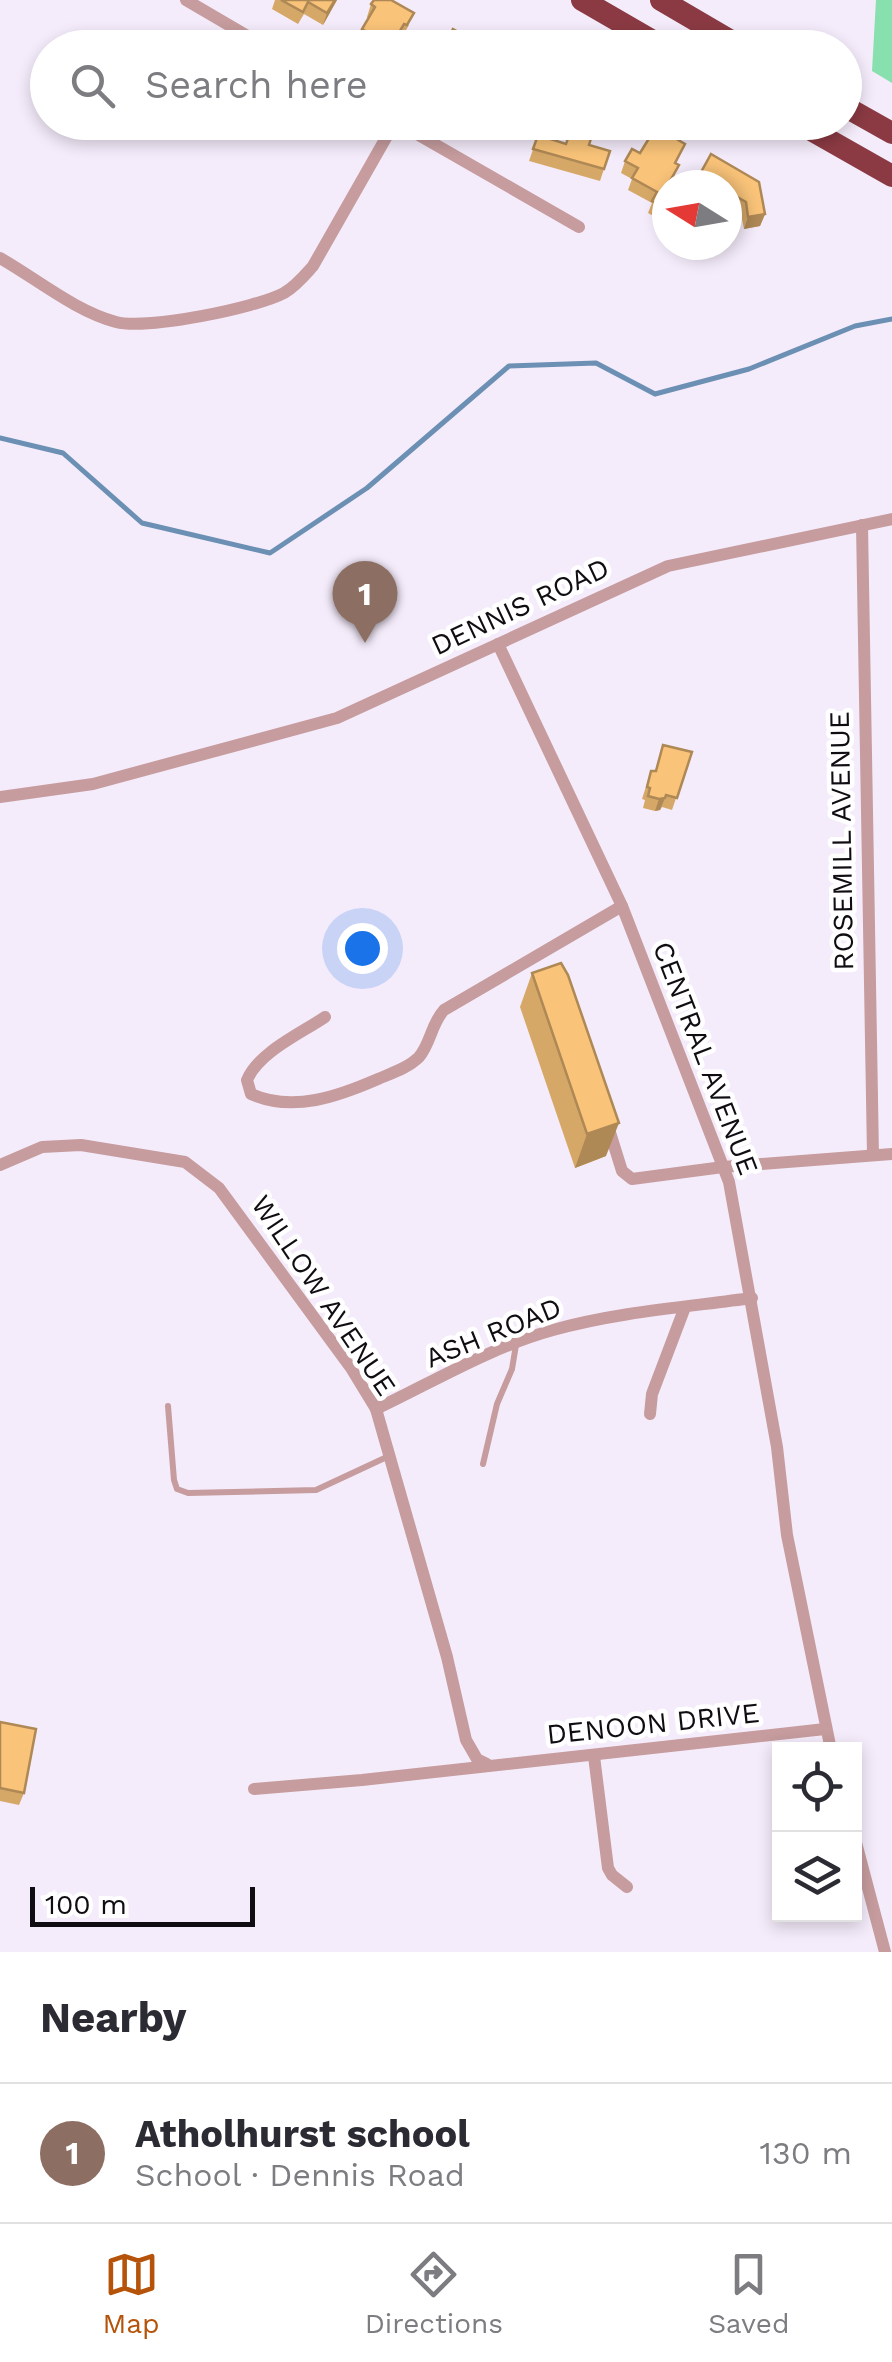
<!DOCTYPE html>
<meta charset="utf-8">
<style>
body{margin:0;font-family:"Work Sans",sans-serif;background:#f7f7f7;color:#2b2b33}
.controls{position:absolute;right:30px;bottom:30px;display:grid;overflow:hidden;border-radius:0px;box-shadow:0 5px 15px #0003}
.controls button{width:90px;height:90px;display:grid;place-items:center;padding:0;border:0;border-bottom:2px solid #e1e1e2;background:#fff;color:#2b2b33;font:50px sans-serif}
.compass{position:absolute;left:652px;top:170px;width:90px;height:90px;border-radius:50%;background:#fff;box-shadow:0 5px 15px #0003;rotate:281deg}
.scale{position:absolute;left:30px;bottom:25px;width:225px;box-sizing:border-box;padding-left:10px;border:5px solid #100d12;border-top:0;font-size:28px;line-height:35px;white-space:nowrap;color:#100d12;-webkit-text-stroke:8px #fff;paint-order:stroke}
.you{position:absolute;left:362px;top:948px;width:35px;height:35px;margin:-25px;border:8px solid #fff;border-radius:50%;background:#1a73e8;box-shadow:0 0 0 15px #1a73e833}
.badge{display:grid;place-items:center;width:65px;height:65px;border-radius:50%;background:#b45309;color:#fff;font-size:32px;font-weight:700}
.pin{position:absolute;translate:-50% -82px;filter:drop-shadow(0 2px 5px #0008)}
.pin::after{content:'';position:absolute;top:52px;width:35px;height:30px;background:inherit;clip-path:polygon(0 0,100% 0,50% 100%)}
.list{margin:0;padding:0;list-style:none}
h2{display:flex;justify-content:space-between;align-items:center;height:130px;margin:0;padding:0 40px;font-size:42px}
h2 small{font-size:32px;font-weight:400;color:#7c7c81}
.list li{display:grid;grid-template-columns:65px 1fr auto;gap:30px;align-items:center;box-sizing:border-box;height:140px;padding:0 40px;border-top:2px solid #e1e1e2}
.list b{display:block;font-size:38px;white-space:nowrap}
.list p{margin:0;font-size:32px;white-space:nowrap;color:#7c7c81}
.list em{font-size:32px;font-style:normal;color:#7c7c81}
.icon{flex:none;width:55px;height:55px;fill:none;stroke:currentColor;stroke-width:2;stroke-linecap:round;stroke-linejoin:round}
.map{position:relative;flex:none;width:892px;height:1952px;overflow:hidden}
.search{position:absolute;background:#fff;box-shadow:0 5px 15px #0003;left:30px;right:30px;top:30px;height:110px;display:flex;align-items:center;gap:25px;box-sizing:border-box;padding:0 35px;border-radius:55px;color:#7c7c81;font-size:38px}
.sheet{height:270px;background:#fff}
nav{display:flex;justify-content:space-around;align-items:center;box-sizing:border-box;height:140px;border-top:2px solid #e1e1e2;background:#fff;font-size:28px;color:#7c7c81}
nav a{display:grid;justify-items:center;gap:5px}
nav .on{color:#b45309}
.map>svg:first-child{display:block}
.green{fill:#88e0af}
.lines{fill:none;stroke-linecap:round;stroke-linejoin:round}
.stream{stroke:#6c90b4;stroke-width:5}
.service{stroke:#c69c9e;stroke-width:6}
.minor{stroke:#c69c9e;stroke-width:12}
.motorway{stroke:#8b3a43;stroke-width:22}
.wall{fill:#d6a868}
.shaded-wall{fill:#ae8855}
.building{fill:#f9c379;stroke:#ae8855;stroke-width:2.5}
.labels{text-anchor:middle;stroke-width:9;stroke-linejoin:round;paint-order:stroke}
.street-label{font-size:28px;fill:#100d12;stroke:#fff}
</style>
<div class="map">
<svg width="892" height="1952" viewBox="0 0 892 1952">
<rect width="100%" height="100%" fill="#f5ecfb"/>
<path class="green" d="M 876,0 L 892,0 L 892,83 L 872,71 Z"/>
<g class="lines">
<path class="stream" d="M 0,438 L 63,453 L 142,523 L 270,553 L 367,488 L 509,366 L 596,363 L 655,394 L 749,369 L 855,326 L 892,319"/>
<g class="service">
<path d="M 168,1406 L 174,1480 L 177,1489 L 188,1493 L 316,1490 L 389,1456"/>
<path d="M 483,1464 L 497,1404 L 512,1369 L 516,1345"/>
</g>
<g class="minor">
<path d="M 186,0 L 268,48"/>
<path d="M 396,122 L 579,227"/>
<path d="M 0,258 C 37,279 75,311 116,322 C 147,330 256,308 284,293 C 296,286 304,276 313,266 L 395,122"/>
<path d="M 862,525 L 873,1155"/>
<path d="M 498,644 L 622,906 L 729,1182 L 777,1447 L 787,1535 L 831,1750"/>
<path d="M 0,797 L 93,784 L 337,718 L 668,566 L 892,519"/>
<path d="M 325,1017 C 300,1034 259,1052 247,1080 L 251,1094 C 293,1113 339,1096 378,1079 C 392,1073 408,1068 419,1057 C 431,1043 431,1024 444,1010 L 622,906"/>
<path d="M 608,1126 L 622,1171 L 632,1179 L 723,1167 L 892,1154"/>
<path d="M 0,1165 L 42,1147 L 81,1145 L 185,1162 L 219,1188 L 351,1368 L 376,1409 L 447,1657 L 466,1740 L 477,1759 L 487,1764"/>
<path d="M 376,1409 C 433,1382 491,1347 553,1330 C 617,1312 686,1307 752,1298"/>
<path d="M 650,1414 L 652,1394 L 685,1307"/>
<path d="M 594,1756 L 608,1868 L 612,1875 L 627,1887"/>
<path d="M 254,1789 L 362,1780 L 825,1729"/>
<path d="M 854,1835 L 885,1952"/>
</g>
<g class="motorway">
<path d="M 582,0 L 665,48"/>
<path d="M 661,0 L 743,48"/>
<path d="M 844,106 L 892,133"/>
<path d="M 797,122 L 892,176"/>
</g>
</g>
<g class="wall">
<path d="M 275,0 L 337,0 L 323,25 L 304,14 L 298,24 L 272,9 Z"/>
<path d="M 371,4 L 409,25 L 402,37 L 400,36 L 393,48 L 368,48 L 357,41 L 368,18 L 367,17 Z"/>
<path d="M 474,122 L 503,122 L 496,134 Z"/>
<path d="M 538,135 L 566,144 L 589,145 L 610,151 L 600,181 L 529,161 Z"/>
<path d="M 685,144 L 676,164 L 674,177 L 667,185 L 667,204 L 659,219 L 648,213 L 652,203 L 628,190 L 632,179 L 621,173 L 625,161 L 640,153 Z"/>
<path d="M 711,154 L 759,182 L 765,214 L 760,226 L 744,229 L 741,214 L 727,206 L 727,185 L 696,185 L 700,174 Z"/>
<path d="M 663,745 L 692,752 L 672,810 L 662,807 L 660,810 L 655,811 L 643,808 L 645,800 L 642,799 L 651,771 L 655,771 Z"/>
<path d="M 532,973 L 606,1156 L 575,1168 L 520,1007 Z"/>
<path d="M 0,1722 L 24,1793 L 19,1805 L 0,1801 Z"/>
</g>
<g class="shaded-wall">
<path d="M 335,0 L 337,0 L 323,25 L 327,13 Z"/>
<path d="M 765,214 L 760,226 L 744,229 L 748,217 Z"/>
<path d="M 665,798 L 660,810 L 655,811 L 659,799 Z"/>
<path d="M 619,1123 L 606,1156 L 575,1168 L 587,1134 Z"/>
</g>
<g class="building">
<path d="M 281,0 L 335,0 L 327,13 L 308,2 L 303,12 Z"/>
<path d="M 374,0 L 391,0 L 414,13 L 407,25 L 404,24 L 391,46 L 362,29 L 375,7 L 371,4 Z"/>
<path d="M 453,29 L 482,45 L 481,48 L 442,48 Z"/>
<path d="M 574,122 L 596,122 L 589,145 L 610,151 L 604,169 L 533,149 L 538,135 L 566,144 Z"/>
<path d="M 656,127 L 685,144 L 675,163 L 679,165 L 665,190 L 667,191 L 667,201 L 664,207 L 652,201 L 657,192 L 632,178 L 638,168 L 625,161 L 632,149 L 640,153 Z"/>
<path d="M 711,154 L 759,182 L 765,214 L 748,217 L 746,202 L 730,193 L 727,199 L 727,185 L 713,185 L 714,182 L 700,174 Z"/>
<path d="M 663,745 L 692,752 L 677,798 L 666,795 L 665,798 L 659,799 L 648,796 L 650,788 L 647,787 L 651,771 L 656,771 Z"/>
<path d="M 561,963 L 568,975 L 619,1123 L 587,1134 L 532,973 Z"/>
<path d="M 0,1722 L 36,1729 L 24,1793 L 0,1788 Z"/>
</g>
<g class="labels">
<g class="street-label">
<text transform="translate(520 606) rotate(-25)" y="10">DENNIS ROAD</text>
<text transform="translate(841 841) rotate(-91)" y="10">ROSEMILL AVENUE</text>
<text transform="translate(706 1058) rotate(69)" y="10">CENTRAL AVENUE</text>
<text transform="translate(324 1295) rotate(56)" y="10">WILLOW AVENUE</text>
<text transform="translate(493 1332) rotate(-22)" y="10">ASH ROAD</text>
<text transform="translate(653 1723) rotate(-6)" y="10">DENOON DRIVE</text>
</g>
</g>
</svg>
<div class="controls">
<button><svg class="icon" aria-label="locate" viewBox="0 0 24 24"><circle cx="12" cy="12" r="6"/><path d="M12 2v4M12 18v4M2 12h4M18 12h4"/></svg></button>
<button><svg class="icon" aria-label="layers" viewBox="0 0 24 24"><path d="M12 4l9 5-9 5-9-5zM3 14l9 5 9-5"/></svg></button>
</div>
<svg class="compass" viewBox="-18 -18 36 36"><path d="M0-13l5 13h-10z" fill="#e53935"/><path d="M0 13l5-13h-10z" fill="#7c7c81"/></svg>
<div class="scale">100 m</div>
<div class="you"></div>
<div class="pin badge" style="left:365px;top:643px;background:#8d6e63">1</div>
<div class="search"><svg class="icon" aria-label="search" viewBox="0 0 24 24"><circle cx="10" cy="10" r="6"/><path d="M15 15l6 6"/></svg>Search here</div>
</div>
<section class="sheet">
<h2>Nearby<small></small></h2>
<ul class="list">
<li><span class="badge" style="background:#8d6e63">1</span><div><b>Atholhurst school</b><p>School · Dennis Road</p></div><em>130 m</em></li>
</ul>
</section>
<nav>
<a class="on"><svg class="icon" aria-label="map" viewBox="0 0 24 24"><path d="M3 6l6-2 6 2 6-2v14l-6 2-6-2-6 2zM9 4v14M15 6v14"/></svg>Map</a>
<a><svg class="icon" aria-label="directions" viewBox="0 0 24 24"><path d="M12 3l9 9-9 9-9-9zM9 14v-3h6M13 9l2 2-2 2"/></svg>Directions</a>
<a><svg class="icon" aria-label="saved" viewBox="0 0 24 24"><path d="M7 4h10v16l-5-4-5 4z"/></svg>Saved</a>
</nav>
